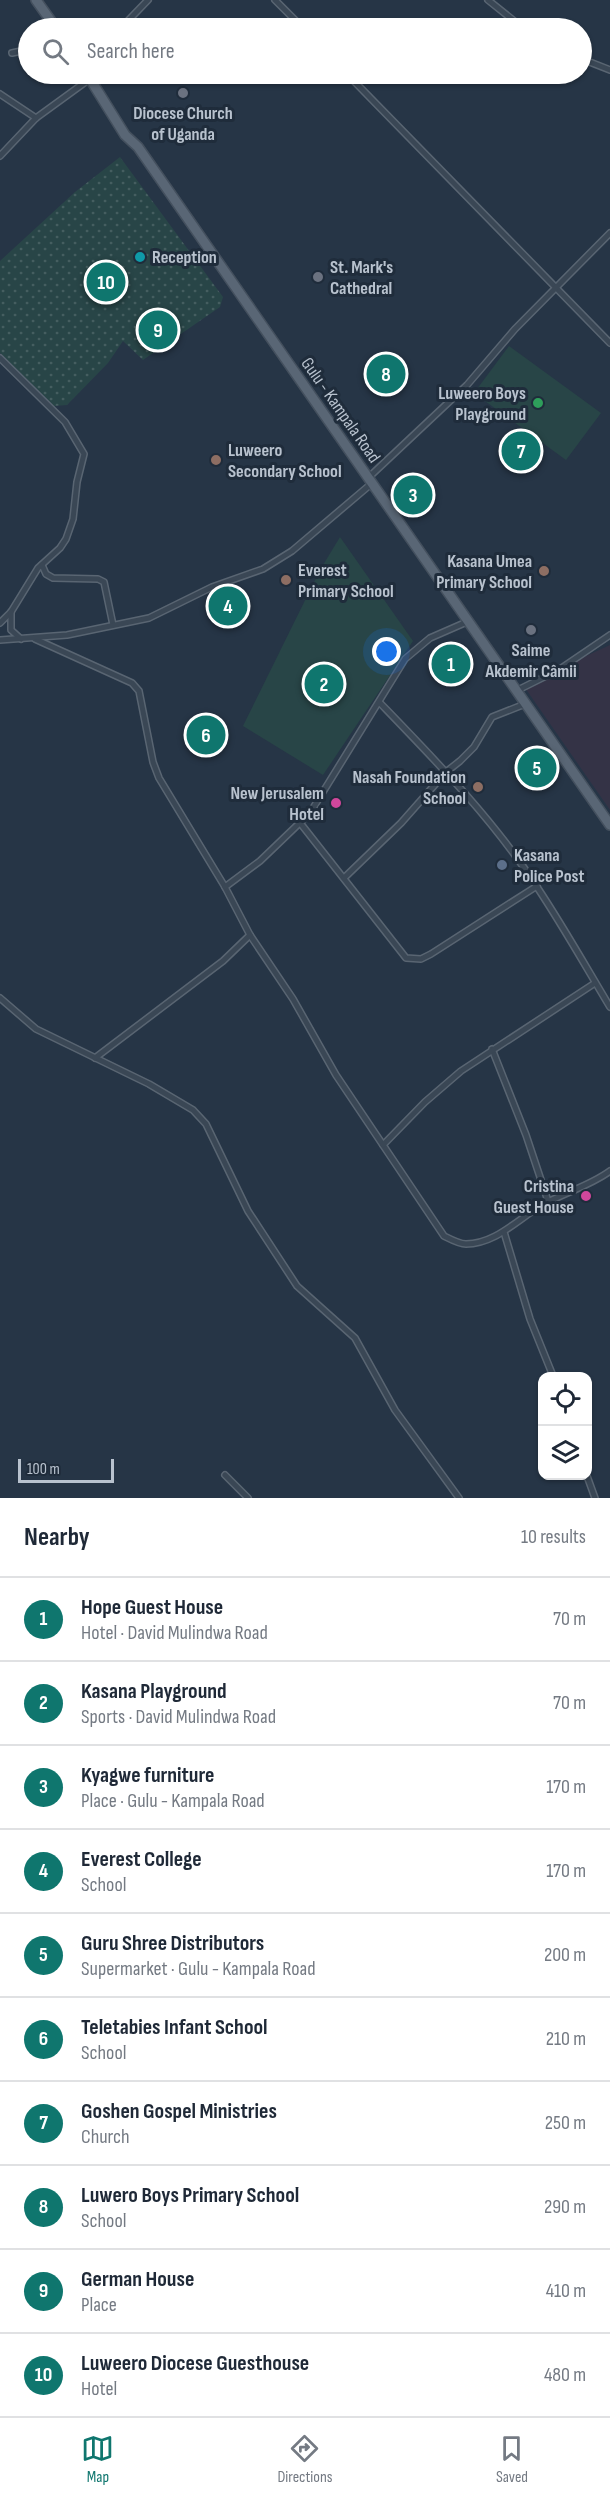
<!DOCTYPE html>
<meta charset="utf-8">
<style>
body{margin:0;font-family:"Sofia Sans Condensed",sans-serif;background:#f2f2f3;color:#1f2937}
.controls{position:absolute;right:18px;bottom:18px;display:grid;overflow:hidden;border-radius:12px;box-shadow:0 2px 4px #0004}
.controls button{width:54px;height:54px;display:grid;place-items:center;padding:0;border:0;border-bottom:2px solid #e0e1e3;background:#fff;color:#1f2937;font:30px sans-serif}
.scale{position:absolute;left:18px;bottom:15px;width:96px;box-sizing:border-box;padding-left:6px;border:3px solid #b8c2ce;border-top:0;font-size:16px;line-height:21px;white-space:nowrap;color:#b8c2ce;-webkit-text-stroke:4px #1f2c3b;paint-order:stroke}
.you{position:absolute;left:387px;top:652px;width:21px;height:21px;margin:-15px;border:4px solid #fff;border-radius:50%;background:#1a73e8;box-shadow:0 0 0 9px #1a73e833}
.badge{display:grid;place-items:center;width:39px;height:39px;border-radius:50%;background:#0f766e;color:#fff;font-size:20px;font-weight:700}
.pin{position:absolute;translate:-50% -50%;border:3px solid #fff;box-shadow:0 2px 6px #0006}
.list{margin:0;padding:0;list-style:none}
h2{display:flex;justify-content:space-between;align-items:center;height:78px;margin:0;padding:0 24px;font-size:26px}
h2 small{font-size:20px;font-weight:400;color:#747a83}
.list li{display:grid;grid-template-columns:39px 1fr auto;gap:18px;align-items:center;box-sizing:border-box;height:84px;padding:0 24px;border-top:2px solid #e0e1e3}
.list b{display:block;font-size:22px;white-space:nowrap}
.list p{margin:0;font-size:20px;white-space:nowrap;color:#747a83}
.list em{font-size:20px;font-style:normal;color:#747a83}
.icon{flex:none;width:33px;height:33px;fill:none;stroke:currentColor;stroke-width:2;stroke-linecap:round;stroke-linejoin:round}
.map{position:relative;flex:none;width:610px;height:1498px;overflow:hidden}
.search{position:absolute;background:#fff;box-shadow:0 2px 4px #0004;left:18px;right:18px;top:18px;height:66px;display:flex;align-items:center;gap:15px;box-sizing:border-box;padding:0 21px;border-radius:33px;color:#747a83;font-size:22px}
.sheet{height:918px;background:#fff}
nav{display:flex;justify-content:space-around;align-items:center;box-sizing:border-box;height:84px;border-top:2px solid #e0e1e3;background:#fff;font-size:16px;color:#747a83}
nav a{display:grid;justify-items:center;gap:3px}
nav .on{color:#0f766e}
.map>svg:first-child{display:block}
.medical{fill:#343346}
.green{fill:url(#green-dots)}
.pitch{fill:#284547}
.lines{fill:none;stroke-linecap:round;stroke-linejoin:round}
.street-casing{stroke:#596572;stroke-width:8}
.primary-casing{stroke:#44505e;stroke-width:12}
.street{stroke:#3a4755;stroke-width:5}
.primary{stroke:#596675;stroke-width:9}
.worship-dot{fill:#6b7280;stroke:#1f2c3b;stroke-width:2}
.culture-dot{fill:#0f9aa8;stroke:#1f2c3b;stroke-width:2}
.leisure-dot{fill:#2e9e5b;stroke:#1f2c3b;stroke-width:2}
.education-dot{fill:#8d6e63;stroke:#1f2c3b;stroke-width:2}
.hotel-dot{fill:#d1479c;stroke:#1f2c3b;stroke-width:2}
.service-dot{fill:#5c6f8a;stroke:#1f2c3b;stroke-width:2}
.labels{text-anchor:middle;stroke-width:6;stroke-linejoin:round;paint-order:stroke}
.poi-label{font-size:18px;font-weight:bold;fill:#b8c2ce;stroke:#1f2c3b;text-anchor:start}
.street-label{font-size:18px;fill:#b8c2ce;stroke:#1f2c3b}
</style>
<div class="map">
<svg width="610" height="1498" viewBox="0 0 610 1498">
<defs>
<pattern id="green-dots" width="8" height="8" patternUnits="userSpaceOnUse" patternTransform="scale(1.5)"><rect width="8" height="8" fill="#284547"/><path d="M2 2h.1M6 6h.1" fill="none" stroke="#455e60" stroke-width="1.8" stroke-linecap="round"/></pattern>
</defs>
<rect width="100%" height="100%" fill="#263546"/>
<path class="medical" d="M 610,645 L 610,810 L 523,685 Z"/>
<path class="green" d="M 120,157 L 223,297 L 220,307 L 143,360 L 123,341 L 108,363 L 67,405 L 54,406 L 0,353 L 0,261 L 75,192 Z"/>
<g class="pitch">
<path d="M 509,346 L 601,413 L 566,460 L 474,393 Z"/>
<path d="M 340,537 L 413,641 L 323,775 L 243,726 L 320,570 Z"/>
</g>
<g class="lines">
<g class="street-casing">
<g id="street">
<path d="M 275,0 L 303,28"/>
<path d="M 488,0 L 523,28"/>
<path d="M 121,28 L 148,0"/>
<path d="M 12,53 L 26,50 L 28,44"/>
<path d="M 582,59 L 610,70"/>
<path d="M 347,74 L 610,343"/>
<path d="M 0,94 L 36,118"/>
<path d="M 0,156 L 36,118 L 91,78"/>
<path d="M 0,358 L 65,422 L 84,454 L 77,482 L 73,519 L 66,539 L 60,548 L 38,568 L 11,612 L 0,623"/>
<path d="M 368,478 L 467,385 L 515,329 L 610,233"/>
<path d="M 42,565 L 46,574 L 53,578 L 98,579 L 104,582 L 113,625"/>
<path d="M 11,612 L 11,630 L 21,639"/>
<path d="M 35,639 L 132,683 L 139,691 L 153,762 L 159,778 L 225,887 L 250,935 L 293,999 L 336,1075 L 444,1236 C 450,1239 459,1244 466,1244 C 498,1244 521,1215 548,1202 C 569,1191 591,1185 610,1171"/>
<path d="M 0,640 L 67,635 L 149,618 L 212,587 L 263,569 L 292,551 L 371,484"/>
<path d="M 516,691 L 560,669 L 610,635"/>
<path d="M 380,703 C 436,761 493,819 537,887 C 563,926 586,967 610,1007"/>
<path d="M 301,824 L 406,958 L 421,959 L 431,954 L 537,886"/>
<path d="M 344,878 L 401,823 L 446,772 L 460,761 L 474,747 L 492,717 L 525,704"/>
<path d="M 225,887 L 260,861 L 310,813 L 405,659 L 430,638 L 469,621"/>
<path d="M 0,998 L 36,1029 L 149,1084 L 193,1110 L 206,1124 L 248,1211 L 297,1286 L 355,1338 L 395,1410 L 459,1498"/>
<path d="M 492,1049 L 526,1135 L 548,1201"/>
<path d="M 95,1058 L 223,961 L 250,935"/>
<path d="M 383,1145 L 425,1102 L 461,1071 L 595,983"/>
<path d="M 504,1232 L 530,1319 L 553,1376"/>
<path d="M 225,1475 L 248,1498"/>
<path d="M 587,1476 L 595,1498"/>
</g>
</g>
<g class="primary-casing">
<g id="primary">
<path d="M 36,0 L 56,28"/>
<path d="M 87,74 L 125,135 L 138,147 L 610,825"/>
</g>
</g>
<use href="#street" class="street"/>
<use href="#primary" class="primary"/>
</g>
<g class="worship-dot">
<circle cx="183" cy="93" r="6"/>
<circle cx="318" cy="277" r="6"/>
<circle cx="531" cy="630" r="6"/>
</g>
<circle class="culture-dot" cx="140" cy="257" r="6"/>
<circle class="leisure-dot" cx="538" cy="403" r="6"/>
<g class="education-dot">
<circle cx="216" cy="460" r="6"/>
<circle cx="544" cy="571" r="6"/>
<circle cx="286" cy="580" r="6"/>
<circle cx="478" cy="787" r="6"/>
</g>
<g class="hotel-dot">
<circle cx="336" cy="803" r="6"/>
<circle cx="586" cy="1196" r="6"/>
</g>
<circle class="service-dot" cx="502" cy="865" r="6"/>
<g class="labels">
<g class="poi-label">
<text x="183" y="119" text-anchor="middle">Diocese Church<tspan x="183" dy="21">of Uganda</tspan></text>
<text x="152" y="263">Reception</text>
<text x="330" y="273">St. Mark's<tspan x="330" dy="21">Cathedral</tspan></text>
<text x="526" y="399" text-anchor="end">Luweero Boys<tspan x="526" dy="21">Playground</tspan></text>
<text x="228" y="456">Luweero<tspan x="228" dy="21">Secondary School</tspan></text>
<text x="532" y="567" text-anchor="end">Kasana Umea<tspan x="532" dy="21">Primary School</tspan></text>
<text x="298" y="576">Everest<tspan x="298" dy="21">Primary School</tspan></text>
<text x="531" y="656" text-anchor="middle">Saime<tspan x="531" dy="21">Akdemir Câmii</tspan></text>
<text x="466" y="783" text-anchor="end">Nasah Foundation<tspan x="466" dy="21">School</tspan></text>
<text x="324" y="799" text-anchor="end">New Jerusalem<tspan x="324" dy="21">Hotel</tspan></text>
<text x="514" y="861">Kasana<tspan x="514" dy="21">Police Post</tspan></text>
<text x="574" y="1192" text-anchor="end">Cristina<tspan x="574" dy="21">Guest House</tspan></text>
</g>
<g class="street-label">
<text transform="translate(341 410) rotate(55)" y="6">Gulu - Kampala Road</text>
</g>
</g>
</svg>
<div class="controls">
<button><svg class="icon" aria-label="locate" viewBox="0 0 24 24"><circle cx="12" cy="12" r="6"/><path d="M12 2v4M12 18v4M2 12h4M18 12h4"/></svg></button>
<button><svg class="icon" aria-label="layers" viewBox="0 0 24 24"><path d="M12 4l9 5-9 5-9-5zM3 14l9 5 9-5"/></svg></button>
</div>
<div class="scale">100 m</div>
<div class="you"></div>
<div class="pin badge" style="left:451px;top:664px">1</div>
<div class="pin badge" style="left:324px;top:684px">2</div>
<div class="pin badge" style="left:413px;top:495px">3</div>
<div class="pin badge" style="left:228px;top:606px">4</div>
<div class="pin badge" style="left:537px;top:768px">5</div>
<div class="pin badge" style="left:206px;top:735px">6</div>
<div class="pin badge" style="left:521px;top:451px">7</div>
<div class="pin badge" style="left:386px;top:374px">8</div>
<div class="pin badge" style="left:158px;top:330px">9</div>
<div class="pin badge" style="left:106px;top:282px">10</div>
<div class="search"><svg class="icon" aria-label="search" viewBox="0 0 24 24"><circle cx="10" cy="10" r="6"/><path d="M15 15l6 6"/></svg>Search here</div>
</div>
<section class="sheet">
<h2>Nearby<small>10 results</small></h2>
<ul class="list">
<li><span class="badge">1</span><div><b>Hope Guest House</b><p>Hotel · David Mulindwa Road</p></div><em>70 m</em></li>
<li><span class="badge">2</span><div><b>Kasana Playground</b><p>Sports · David Mulindwa Road</p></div><em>70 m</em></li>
<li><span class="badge">3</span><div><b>Kyagwe furniture</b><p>Place · Gulu - Kampala Road</p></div><em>170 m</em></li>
<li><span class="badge">4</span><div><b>Everest College</b><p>School</p></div><em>170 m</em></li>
<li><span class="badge">5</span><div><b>Guru Shree Distributors</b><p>Supermarket · Gulu - Kampala Road</p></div><em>200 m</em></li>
<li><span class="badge">6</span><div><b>Teletabies Infant School</b><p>School</p></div><em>210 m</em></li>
<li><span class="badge">7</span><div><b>Goshen Gospel Ministries</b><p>Church</p></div><em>250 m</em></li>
<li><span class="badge">8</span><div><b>Luwero Boys Primary School</b><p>School</p></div><em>290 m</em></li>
<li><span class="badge">9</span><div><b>German House</b><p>Place</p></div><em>410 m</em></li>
<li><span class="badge">10</span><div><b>Luweero Diocese Guesthouse</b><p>Hotel</p></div><em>480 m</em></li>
</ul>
</section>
<nav>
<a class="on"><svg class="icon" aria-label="map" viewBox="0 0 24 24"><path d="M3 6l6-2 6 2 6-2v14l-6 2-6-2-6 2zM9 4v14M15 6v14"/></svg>Map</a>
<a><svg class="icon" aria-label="directions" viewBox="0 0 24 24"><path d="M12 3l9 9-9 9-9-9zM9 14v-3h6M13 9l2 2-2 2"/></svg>Directions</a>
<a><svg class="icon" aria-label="saved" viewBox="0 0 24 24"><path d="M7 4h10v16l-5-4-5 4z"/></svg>Saved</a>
</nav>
